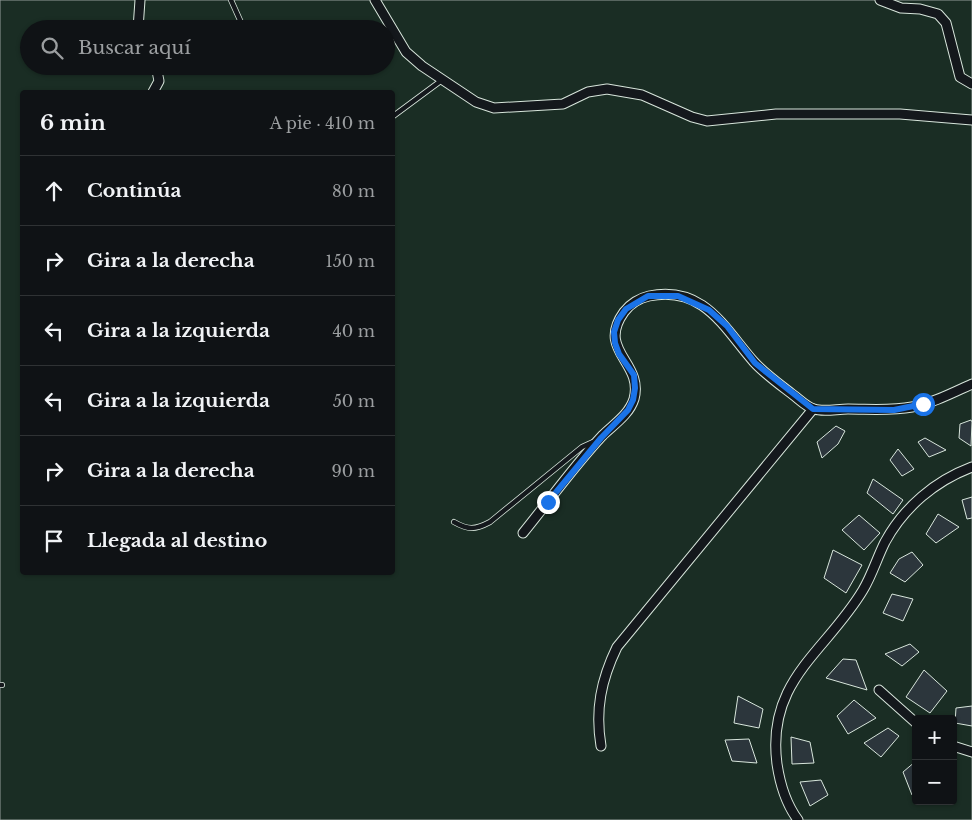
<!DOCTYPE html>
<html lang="es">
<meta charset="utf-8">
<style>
body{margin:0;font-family:"Libre Baskerville",serif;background:#1d2022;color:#f1f3f6}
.controls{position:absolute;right:15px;bottom:15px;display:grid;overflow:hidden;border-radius:5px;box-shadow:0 1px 4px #0004}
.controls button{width:45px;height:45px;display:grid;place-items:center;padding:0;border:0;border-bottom:1px solid #2f3234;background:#0f1215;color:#f1f3f6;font:25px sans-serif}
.stop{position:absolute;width:15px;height:15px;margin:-11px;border:4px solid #1a73e8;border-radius:50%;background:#fff}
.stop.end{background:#1a73e8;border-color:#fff;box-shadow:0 1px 5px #0008}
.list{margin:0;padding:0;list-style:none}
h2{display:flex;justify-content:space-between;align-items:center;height:65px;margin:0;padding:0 20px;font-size:21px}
h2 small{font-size:16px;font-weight:400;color:#9b9ea0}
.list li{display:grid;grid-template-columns:32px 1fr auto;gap:15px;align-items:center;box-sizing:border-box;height:70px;padding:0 20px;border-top:1px solid #2f3234}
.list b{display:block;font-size:19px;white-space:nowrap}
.list em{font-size:16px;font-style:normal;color:#9b9ea0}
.icon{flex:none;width:28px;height:28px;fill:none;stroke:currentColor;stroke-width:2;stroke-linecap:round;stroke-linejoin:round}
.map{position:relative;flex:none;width:972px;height:820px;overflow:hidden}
.search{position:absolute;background:#0f1215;box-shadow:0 1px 4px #0004;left:20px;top:20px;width:375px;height:55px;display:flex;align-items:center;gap:12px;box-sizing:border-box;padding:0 18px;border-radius:28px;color:#9b9ea0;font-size:19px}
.panel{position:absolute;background:#0f1215;box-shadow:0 1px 4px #0004;left:20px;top:90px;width:375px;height:485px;border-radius:5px}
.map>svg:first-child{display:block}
.green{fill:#1a2d24;stroke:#939e99;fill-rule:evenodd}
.building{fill:#2c363c;stroke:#d8e6dc}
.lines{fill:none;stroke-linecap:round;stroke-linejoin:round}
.lane-casing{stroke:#d8e6dc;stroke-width:6}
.street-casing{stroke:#d8e6dc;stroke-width:11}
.lane{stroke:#14181c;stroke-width:4.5}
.street{stroke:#14181c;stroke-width:9}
.route{stroke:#1a73e8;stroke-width:6}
</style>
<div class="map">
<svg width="972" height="820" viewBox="0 0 972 820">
<rect width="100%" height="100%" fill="#14181c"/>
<path class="green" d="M 0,0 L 972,0 L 972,820 L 0,820 ZM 29,29 L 386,29 L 386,66 L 29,66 ZM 22,92 L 392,92 L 392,572 L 22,572 ZM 916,719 L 953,719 L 953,801 L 916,801 Z"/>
<g class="building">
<path d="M 971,420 L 972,422 L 971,446 L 959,438 L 960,424 Z"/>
<path d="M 836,426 L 845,431 L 838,444 L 822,458 L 817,442 Z"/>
<path d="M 925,438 L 946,450 L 929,457 L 918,442 Z"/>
<path d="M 898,449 L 914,469 L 902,476 L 890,460 Z"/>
<path d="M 873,479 L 903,500 L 893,514 L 867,493 Z"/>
<path d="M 972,497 L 972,518 L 967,519 L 962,500 Z"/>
<path d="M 938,514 L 959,527 L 936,543 L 926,534 Z"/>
<path d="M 859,515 L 880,533 L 864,550 L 842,530 Z"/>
<path d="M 833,550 L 862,565 L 846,593 L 824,578 Z"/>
<path d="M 912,552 L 923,565 L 905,582 L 890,573 L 899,559 Z"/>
<path d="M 892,594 L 913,599 L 903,621 L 883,613 Z"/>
<path d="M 910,644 L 919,652 L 902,666 L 885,654 Z"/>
<path d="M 843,659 L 856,660 L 867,690 L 826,678 Z"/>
<path d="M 924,670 L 947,691 L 930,713 L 906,697 Z"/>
<path d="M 738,696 L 763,709 L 759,728 L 734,723 Z"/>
<path d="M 854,700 L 876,718 L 848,734 L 837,716 Z"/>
<path d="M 972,706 L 972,726 L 955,723 L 956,708 Z"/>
<path d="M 888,728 L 899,736 L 881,757 L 864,743 Z"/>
<path d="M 791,737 L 810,742 L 814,763 L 792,764 Z"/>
<path d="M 749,739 L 757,763 L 732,761 L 725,740 Z"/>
<path d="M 916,761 L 916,791 L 912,795 L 903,772 Z"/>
<path d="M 821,780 L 828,795 L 810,806 L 800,782 Z"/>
</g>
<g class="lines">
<g class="lane-casing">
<g id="lane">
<path d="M 231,0 L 244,29"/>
<path d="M 392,117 L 442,80"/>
<path d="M 454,522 C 468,530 475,530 490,522 L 582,447 L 593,442"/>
<path d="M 0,685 L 2,685"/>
</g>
</g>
<g class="street-casing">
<g id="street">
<path d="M 375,0 L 406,52 L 422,66 L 476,102 L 494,108 L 563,104 L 588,92 L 607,89 L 642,95 L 692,117 L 707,121 L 776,114 L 900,114 L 972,120"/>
<path d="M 880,0 L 901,8 L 920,9 L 938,14 L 946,23 L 960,77 L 972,84"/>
<path d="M 138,29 L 140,0"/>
<path d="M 153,92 L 159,81 L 156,66"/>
<path d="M 523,533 C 549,501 574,466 602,436 C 613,425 629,415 634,399 C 644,362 596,351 624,312 C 630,304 640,298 649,296 C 704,285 724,328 754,362 C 765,374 779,384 792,394 C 798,398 806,407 814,409 C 823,412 837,409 848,409 C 869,409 891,411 912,407 C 933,403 952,393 972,384"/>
<path d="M 879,690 L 916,723"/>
<path d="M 601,746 C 595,710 601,680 617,647 L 813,409"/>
<path d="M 953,746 L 972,752"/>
<path d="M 798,820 C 786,804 780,784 777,764 C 766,680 826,652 863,590 C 872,575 877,558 885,542 C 904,507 935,481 972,467"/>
</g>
</g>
<use href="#lane" class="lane"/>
<use href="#street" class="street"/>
</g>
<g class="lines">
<path class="route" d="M 548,502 L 601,438 L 628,410 L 633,400 L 635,388 L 634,375 L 619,354 L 615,343 L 614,332 L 618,320 L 626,309 L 648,296 L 678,296 L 709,310 L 727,326 L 755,363 L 813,409 L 894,410 L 923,404"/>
</g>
</svg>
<div class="controls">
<button>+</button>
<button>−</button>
</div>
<div class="stop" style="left:923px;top:404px"></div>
<div class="stop end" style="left:548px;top:502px"></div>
<div class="search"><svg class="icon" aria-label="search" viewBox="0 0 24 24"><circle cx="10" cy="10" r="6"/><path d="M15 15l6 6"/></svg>Buscar aquí</div>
<section class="panel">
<h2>6 min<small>A pie · 410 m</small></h2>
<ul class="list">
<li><svg class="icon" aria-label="ahead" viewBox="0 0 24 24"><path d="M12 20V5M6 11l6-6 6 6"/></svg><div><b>Continúa</b></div><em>80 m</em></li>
<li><svg class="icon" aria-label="right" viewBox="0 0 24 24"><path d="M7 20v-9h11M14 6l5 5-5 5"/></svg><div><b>Gira a la derecha</b></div><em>150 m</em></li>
<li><svg class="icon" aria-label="left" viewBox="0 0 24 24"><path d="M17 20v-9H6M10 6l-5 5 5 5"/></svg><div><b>Gira a la izquierda</b></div><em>40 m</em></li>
<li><svg class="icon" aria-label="left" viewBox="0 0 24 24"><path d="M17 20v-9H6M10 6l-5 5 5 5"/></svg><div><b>Gira a la izquierda</b></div><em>50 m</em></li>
<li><svg class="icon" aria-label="right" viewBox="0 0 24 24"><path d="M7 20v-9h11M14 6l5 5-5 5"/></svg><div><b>Gira a la derecha</b></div><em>90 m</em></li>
<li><svg class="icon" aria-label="arrive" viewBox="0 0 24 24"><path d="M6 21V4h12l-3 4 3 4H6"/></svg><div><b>Llegada al destino</b></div></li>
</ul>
</section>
</div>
